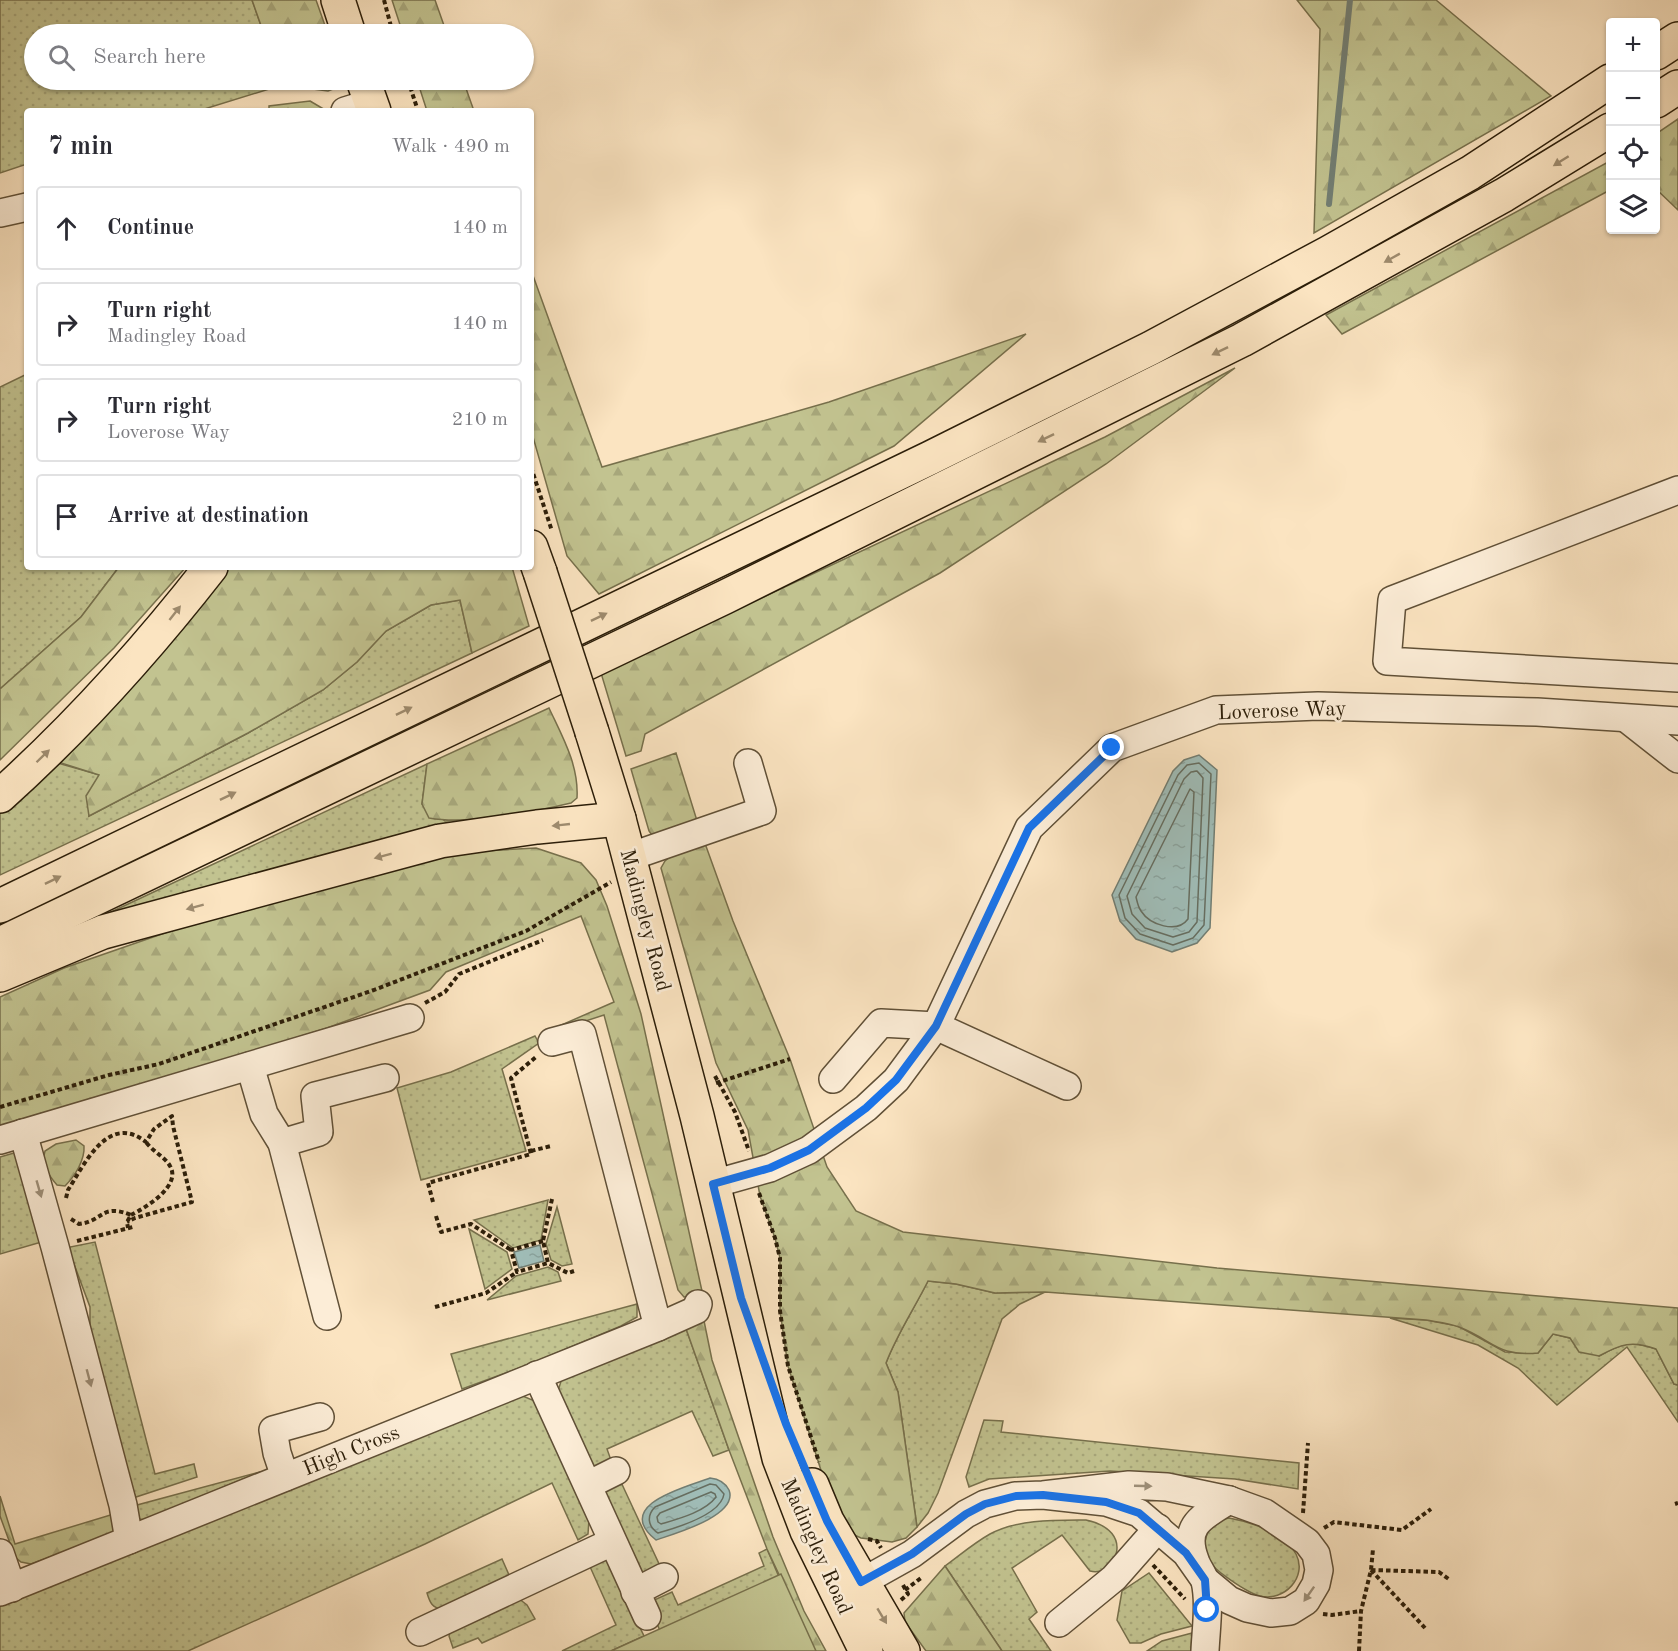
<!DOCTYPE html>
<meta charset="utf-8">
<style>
body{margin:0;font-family:"Old Standard TT",serif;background:#f7f7f7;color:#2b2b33}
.controls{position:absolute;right:18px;top:18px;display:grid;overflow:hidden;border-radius:6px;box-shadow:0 2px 4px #0004}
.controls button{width:54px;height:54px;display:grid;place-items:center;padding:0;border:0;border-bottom:2px solid #e1e1e2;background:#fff;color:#2b2b33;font:30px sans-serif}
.stop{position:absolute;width:18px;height:18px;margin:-14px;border:4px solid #1a73e8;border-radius:50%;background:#fff}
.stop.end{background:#1a73e8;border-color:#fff;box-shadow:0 2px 6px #0008}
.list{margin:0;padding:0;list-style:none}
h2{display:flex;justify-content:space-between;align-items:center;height:78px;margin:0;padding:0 24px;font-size:26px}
h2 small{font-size:20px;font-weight:400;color:#7c7c81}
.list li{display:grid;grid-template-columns:39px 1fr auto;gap:18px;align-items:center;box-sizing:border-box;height:84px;margin:0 12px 12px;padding:0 12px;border:2px solid #e1e1e2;border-radius:6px}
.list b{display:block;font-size:22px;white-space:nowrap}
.list p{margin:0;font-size:20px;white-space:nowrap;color:#7c7c81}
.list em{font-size:20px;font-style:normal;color:#7c7c81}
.icon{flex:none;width:33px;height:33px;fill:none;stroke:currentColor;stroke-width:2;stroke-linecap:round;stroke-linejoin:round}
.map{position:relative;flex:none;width:1678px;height:1651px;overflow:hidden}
.search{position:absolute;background:#fff;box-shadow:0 2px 4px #0004;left:24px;top:24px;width:510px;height:66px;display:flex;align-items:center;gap:15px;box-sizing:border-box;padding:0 21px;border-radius:33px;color:#7c7c81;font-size:22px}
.panel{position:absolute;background:#fff;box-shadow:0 2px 4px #0004;left:24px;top:108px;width:510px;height:462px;border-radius:6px}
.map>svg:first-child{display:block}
.green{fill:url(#green-dots);stroke:#77704c;stroke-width:1.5}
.forest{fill:url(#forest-firs);stroke:#77704c;stroke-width:1.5}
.pitch{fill:#c2c390;stroke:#77704c;stroke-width:1.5}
.water{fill:url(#water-ripples);stroke:#727e73;stroke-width:1.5}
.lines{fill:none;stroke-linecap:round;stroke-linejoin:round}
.shore{stroke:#666e61;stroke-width:1.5}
.stream{stroke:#727e73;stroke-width:6}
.minor-casing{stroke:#605037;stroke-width:30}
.major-casing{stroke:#2c1e09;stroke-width:36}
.highway-casing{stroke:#2c1e09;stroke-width:36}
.path{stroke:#2c1e09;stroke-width:4;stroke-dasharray:4.5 3;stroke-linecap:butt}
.minor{stroke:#fcedd7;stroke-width:27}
.major{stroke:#fbe4c1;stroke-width:33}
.highway{stroke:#fbe4c1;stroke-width:33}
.highway-bridge-casing{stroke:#2c1e09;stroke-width:36;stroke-linecap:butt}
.highway-bridge{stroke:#fbe4c1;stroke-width:33}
.oneway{fill:#9e8b6e}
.oneway2{fill:#9e907a}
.route{stroke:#1a73e8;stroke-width:8}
.labels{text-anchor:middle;stroke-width:5;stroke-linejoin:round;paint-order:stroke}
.street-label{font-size:21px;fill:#2c1e09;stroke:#fcedd7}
</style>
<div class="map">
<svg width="1678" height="1651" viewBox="0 0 1678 1651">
<defs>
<pattern id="green-dots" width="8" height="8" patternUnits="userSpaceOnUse" patternTransform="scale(1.5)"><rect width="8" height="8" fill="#c2c390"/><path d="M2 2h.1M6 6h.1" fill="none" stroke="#a7a77b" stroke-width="1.8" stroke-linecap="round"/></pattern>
<pattern id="forest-firs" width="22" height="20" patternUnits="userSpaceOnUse" patternTransform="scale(1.5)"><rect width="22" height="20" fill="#c2c390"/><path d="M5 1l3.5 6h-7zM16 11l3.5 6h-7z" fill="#a7a77b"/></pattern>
<pattern id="water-ripples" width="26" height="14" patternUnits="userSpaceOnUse" patternTransform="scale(1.5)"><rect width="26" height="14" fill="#a0beb9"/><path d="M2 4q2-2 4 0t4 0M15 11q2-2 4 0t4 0" fill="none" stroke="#8aa39e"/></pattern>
</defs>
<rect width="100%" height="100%" fill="#fbe4c1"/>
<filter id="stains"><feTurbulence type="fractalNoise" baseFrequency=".00333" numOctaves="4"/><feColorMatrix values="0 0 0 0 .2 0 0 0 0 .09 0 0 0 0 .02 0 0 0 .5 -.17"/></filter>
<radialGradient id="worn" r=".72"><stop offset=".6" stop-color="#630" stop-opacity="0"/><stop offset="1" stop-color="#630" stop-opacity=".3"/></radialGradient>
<g class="green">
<path d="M 0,0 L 252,0 L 264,34 L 34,34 L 34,80 L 280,80 L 282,85 L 198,111 L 27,111 L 27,164 L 0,173 Z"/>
<path d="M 27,374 L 27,567 L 119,567 L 81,617 L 0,689 L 0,387 Z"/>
<path d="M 223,567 L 229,567 L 154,661 L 58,763 L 100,775 L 89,816 L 248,733 L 323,690 L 357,662 L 386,631 L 431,605 L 460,600 L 472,653 L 0,875 L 0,810 Z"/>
<path d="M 427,764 L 422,804 L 445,821 L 488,817 L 487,822 L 49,941 Z"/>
<path d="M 535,1036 L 539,1043 L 502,1069 L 526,1151 L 421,1180 L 397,1088 L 451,1072 Z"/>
<path d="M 21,1151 L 45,1241 L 0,1254 L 0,1157 Z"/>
<path d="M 548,1200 L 541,1240 L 513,1248 L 474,1220 Z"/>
<path d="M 557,1207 L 572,1264 L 562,1266 L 551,1260 L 546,1244 Z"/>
<path d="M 469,1229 L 507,1252 L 512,1269 L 485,1289 Z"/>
<path d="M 95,1242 L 155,1474 L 194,1464 L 197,1477 L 136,1497 L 126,1478 L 90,1330 L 90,1307 L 71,1256 L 70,1247 Z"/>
<path d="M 548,1267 L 558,1272 L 561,1281 L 487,1300 L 516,1276 Z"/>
<path d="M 928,1281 L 956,1284 L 995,1293 L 1045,1292 L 1020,1304 L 1002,1319 L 938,1493 L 928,1513 L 917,1527 L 898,1392 L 886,1363 C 897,1334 914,1309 928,1281 Z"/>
<path d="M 637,1304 L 637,1317 L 621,1326 L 530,1364 L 462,1389 L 451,1354 Z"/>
<path d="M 1390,1318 L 1426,1320 L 1458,1326 L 1505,1352 L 1538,1353 L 1553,1334 L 1570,1338 L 1599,1356 C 1621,1344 1632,1340 1656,1349 L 1674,1384 L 1678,1385 L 1678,1422 L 1627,1347 L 1557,1405 L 1518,1368 L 1478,1345 Z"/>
<path d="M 684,1323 L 729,1450 L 713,1456 L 692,1411 L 607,1449 L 612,1463 L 592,1472 L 558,1391 L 562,1378 Z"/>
<path d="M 518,1394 L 537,1402 L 589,1519 L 588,1534 L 578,1540 L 552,1483 L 425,1544 L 188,1651 L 0,1651 L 0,1599 Z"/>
<path d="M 984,1420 L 1003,1421 L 1001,1432 L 1299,1463 L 1298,1489 L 1235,1479 L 1110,1471 L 989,1479 L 969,1487 L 966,1477 Z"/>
<path d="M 260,1472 L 144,1520 L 135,1518 L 126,1508 Z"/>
<path d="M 620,1480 L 660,1566 L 639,1576 L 600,1489 Z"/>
<path d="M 1229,1518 C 1251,1522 1285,1533 1296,1554 C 1308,1577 1284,1602 1260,1596 C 1246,1592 1232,1581 1221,1573 C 1201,1558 1201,1545 1211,1525 L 1220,1520 Z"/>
<path d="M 1086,1520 C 1138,1531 1114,1578 1090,1571 L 1062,1535 L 1012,1568 L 1037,1612 L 1029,1619 L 1051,1651 L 1002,1651 L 945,1566 C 960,1555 974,1543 990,1534 C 1018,1519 1055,1520 1086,1520 Z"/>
<path d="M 767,1549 L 779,1577 L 660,1631 L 650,1606 L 652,1601 L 672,1592 L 678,1605 L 764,1566 L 759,1553 Z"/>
<path d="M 599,1555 L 607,1560 L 644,1636 L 611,1651 L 562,1651 L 616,1625 L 587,1560 Z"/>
<path d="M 502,1559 L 509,1575 L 504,1581 L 444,1610 C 432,1608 430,1603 427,1593 Z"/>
<path d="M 1149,1573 L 1192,1626 L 1161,1634 L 1141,1643 L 1130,1643 L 1117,1620 L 1122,1591 Z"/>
<path d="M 518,1598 L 527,1605 L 535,1619 L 482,1643 L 478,1638 L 453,1648 L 449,1636 L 451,1628 Z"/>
<path d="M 1192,1633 L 1191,1651 L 1147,1651 L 1162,1641 Z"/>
</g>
<g class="forest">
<path d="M 252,0 L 316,0 L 328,34 L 264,34 Z"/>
<path d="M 392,0 L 435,0 L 447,34 L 403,34 Z"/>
<path d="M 1297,0 L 1436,0 L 1551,96 L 1314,233 L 1320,29 Z"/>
<path d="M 280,80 L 345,80 L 346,84 L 328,91 L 282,85 Z"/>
<path d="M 417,80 L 463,80 L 474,111 L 427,111 Z"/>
<path d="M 310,101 L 327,111 L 269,111 L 269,106 Z"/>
<path d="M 1678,119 L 1678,210 L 1656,189 L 1656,134 Z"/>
<path d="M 1610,161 L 1610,190 L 1342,334 L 1326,315 Z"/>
<path d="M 531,270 L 602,467 L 829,402 L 1026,334 L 894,446 L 599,594 L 567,556 L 531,430 Z"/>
<path d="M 1235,368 L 1106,464 L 940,573 L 645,734 L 641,751 L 626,756 L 601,673 L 1105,437 Z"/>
<path d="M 119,567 L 186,567 L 114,648 L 0,760 L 0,689 L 81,617 Z"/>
<path d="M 229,567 L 512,567 L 529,626 L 472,653 L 460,600 L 431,605 L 386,631 L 357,662 L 323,690 L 248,733 L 89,816 L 86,796 L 99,775 L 58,762 L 154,661 Z"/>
<path d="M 549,708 C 562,736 579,765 577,798 L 571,803 C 533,812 467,825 429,818 L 422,804 L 427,764 Z"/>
<path d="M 676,753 L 698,824 L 733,921 L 790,1059 L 827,1167 L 856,1211 L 903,1232 L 1217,1268 L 1678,1308 L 1678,1385 L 1674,1384 L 1656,1349 C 1632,1340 1621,1344 1599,1356 L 1579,1352 L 1570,1338 L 1553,1334 L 1538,1353 C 1497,1357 1493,1340 1459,1327 C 1449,1323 1437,1322 1426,1320 L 1045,1292 L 995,1293 L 956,1284 L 928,1281 C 914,1309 897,1334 886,1363 L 898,1392 L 917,1527 L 906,1538 L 892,1542 L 861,1538 L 850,1533 L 831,1502 L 788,1366 L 780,1311 L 780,1258 L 775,1238 L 760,1196 L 748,1130 L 716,1063 L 661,868 L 665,861 L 671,856 L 656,841 L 649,831 L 631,769 Z"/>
<path d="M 536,848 L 581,863 L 596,880 L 607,906 L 641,1014 L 702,1291 L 693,1296 L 684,1297 L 678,1290 L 604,1015 L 552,1032 L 550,1030 L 614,1002 L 581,916 L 446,972 L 430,990 L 327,1028 L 0,1130 L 0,997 L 64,968 L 205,919 L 462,852 Z"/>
<path d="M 76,1140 L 84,1146 C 85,1160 75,1176 65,1186 L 57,1185 C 49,1176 41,1164 45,1151 L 56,1144 Z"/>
<path d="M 703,1316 L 712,1360 L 773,1537 L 804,1611 L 826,1651 L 815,1651 L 767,1549 L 729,1450 L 684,1323 Z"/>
<path d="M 0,1496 L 15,1544 L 117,1513 L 116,1530 L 111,1535 L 31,1564 L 21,1562 L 15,1557 L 0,1516 Z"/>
<path d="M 945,1566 L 1002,1651 L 926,1651 L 905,1622 L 904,1613 Z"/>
</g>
<path class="pitch" d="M 781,1574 L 816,1651 L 611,1651 Z"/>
<g class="water">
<path d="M 1199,755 L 1217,770 L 1210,928 L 1197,943 L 1172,952 L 1136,939 L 1120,921 L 1112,895 L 1173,771 L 1184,760 Z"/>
<path d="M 540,1245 L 544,1261 L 519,1268 L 514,1252 Z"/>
<path d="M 710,1478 C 719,1479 725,1482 729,1490 C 739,1516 673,1534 656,1540 C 612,1505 686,1487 710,1478 Z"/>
</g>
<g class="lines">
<g class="shore">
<path d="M 1199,763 L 1211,774 L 1204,925 L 1193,938 L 1173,945 L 1140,934 L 1125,918 L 1119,895 L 1178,775 L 1187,765 Z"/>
<path d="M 1197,771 L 1203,778 L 1197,922 L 1189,932 L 1173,937 L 1145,928 L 1132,914 L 1127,896 L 1184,779 L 1191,772 Z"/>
<path d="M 1190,789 L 1194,792 L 1188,919 C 1177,934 1150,925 1141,911 C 1138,907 1137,901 1136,897 Z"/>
<path d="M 710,1484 L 716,1485 L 724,1494 C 721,1515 676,1528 658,1533 C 647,1526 647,1515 655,1507 Z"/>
<path d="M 711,1492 L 715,1494 L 716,1497 C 705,1512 678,1519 661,1524 L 658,1522 L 657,1517 L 660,1513 Z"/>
</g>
<path class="stream" d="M 1329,204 L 1350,0"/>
<g class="minor-casing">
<g id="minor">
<path d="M 345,111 L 371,103"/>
<path d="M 0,213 L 27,207"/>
<path d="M 1678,490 L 1392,600 L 1387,661 L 1678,678"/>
<path d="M 1627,719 L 1678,759"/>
<path d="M 629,857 L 762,811 L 748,763"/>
<path d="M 552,1042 L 582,1034 L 658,1327"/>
<path d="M 250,1066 L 264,1114 L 282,1143 L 327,1316"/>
<path d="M 833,1079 L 881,1023 L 936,1026 L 1067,1086"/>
<path d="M 23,1133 L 55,1247 L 123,1505 L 129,1540"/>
<path d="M 0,1140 L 410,1018"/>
<path d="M 282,1143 L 319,1132 L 315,1096 L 385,1078"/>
<path d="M 713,1184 L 770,1168 L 809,1150 L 866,1108 L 896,1080 L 936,1026 L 1029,828 L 1112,748 L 1216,710 L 1318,706 L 1537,712 L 1678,721"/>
<path d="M 537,1375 L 647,1616"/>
<path d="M 285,1477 L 277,1453 L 273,1430 L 320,1417"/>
<path d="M 588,1485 L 616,1471"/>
<path d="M 0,1553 L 12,1588"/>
<path d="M 0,1592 L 658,1327 L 696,1310 L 698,1304"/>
<path d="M 635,1592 L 664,1577"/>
<path d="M 847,1592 L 862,1582 L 912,1554 L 966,1514 L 985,1504 L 1015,1496 L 1043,1495 L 1129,1485 L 1167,1487 L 1229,1500 L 1265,1513 L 1307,1542 L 1316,1554 L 1319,1570 L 1316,1584 L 1306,1601 L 1290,1611 L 1271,1613 L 1247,1608 L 1229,1600 L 1205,1580 L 1186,1553 L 1139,1513 L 1106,1502 L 1043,1495"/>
<path d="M 1059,1623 L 1114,1578 L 1158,1528"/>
<path d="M 420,1632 L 612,1542"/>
<path d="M 1205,1651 C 1206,1629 1210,1603 1205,1581 C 1203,1574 1197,1567 1195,1560 C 1182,1525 1202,1517 1229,1500"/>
</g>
</g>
<g class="major-casing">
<g id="major">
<path d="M 619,819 L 697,1116 L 779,1458 L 807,1531 L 866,1651"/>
<path d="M 812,1485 L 827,1521 L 903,1651"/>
</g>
</g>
<g class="highway-casing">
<g id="highway">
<path d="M 338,0 L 349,34"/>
<path d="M 1656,53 L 1678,39"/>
<path d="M 363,80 L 374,111"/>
<path d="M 1656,101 L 1678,87"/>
<path d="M 531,547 L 540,572"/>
<path d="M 0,796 C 78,726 147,649 211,567"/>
<path d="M 0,906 L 930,458 L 1151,348 L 1328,253 L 1470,173 L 1610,81"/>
<path d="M 0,944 L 725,597 L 1242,340 L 1504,195 L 1610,130"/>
<path d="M 0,975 L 103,932 L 440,841 L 537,827 L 619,819 L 592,732"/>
</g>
</g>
<g class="path">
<path d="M 384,0 L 393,34"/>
<path d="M 408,80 L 418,111"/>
<path d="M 531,467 L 552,531"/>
<path d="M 425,1003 L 445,992 L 459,974 L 543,940"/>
<path d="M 715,1076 L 735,1112 L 749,1151"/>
<path d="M 716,1083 L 790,1059"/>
<path d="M 0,1107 L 109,1075 L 159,1064 L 374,990 L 526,931 L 611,882"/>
<path d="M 531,1151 L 551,1146"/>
<path d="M 759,1193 L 775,1238 L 780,1258 L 780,1311 L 788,1366 L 819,1462"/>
<path d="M 66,1198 L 68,1190 C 84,1165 108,1112 146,1142 L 154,1129 L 172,1116 L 173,1126 L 192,1202 L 135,1218 L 127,1222"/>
<path d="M 552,1199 L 543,1241 L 548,1263 L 568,1273 L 574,1271"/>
<path d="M 433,1202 L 428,1183 L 531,1154 L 511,1078 L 536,1057"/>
<path d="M 131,1215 C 145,1208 182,1186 170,1166 C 165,1157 152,1151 146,1142"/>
<path d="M 436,1216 L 441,1232 L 471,1224 L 511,1250"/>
<path d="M 71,1219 L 79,1224 C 104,1221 101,1203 131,1215 L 127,1222 L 128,1228"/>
<path d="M 77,1241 L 133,1227"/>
<path d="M 543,1241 L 511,1250 L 517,1272 L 548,1263"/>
<path d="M 435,1307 L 486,1293 L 517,1272"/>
<path d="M 1675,1504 L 1678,1503"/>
<path d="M 1303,1513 L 1308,1443"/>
<path d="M 1324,1528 L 1334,1522 L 1402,1530 L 1431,1509"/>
<path d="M 868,1539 L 877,1541 L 881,1548"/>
<path d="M 1153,1565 L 1185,1599"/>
<path d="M 1371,1570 L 1439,1572 L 1450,1580"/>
<path d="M 1371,1570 L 1425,1628"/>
<path d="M 905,1590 L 921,1578"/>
<path d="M 901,1600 L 908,1594 L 903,1585"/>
<path d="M 1323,1614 L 1332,1615 L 1361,1611"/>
<path d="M 1359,1651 L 1361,1611 L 1371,1570 L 1373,1549"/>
</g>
<use href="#minor" class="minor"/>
<use href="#major" class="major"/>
<use href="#highway" class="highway"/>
<g class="highway-bridge-casing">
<path id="highway-bridge" d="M 540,572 L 592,732"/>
</g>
<use href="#highway-bridge" class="highway-bridge"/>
</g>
<defs><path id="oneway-solid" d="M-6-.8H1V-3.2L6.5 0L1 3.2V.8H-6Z" transform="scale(1.5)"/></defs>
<g class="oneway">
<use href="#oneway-solid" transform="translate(1561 161) rotate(148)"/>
<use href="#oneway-solid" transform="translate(1392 258) rotate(151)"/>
<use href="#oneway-solid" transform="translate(1220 351) rotate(154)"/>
<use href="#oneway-solid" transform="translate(1046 438) rotate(154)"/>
<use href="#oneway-solid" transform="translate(175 613) rotate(-52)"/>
<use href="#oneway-solid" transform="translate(599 617) rotate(-26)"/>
<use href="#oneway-solid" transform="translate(404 711) rotate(-26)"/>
<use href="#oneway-solid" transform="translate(43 756) rotate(-44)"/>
<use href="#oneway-solid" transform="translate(228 796) rotate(-26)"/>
<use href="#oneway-solid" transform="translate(561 825) rotate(174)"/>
<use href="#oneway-solid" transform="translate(383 856) rotate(165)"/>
<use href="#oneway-solid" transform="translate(53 880) rotate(-26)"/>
<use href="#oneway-solid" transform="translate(195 907) rotate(165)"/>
<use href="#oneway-solid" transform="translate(882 1616) rotate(59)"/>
</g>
<g class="oneway2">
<use href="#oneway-solid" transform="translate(39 1189) rotate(74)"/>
<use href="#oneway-solid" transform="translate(89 1378) rotate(75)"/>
<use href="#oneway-solid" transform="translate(1143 1486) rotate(2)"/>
<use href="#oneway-solid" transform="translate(1309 1594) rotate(125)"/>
</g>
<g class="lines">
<path class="route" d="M 1112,748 L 1029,828 L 936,1026 L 896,1080 L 866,1108 L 809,1150 L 770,1168 L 713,1184 L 741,1298 L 786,1424 L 827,1521 L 861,1582 L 912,1554 L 966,1514 L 985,1504 L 1016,1496 L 1043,1495 L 1106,1502 L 1139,1513 L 1186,1553 L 1205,1580 L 1207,1610"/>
</g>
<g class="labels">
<g class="street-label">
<text transform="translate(1282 710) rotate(-2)" y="7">Loverose Way</text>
<text transform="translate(646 920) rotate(75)" y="7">Madingley Road</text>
<text transform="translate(351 1450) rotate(-22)" y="7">High Cross</text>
<text transform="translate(817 1546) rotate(66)" y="7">Madingley Road</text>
</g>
</g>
<rect width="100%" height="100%" filter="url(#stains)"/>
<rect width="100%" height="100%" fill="url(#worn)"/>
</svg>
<div class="controls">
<button>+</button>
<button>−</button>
<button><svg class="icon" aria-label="locate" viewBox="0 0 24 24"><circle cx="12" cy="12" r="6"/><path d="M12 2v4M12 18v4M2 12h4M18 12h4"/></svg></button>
<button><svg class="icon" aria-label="layers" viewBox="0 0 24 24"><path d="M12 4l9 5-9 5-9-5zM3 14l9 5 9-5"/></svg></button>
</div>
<div class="stop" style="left:1207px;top:1610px"></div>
<div class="stop end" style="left:1112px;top:748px"></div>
<div class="search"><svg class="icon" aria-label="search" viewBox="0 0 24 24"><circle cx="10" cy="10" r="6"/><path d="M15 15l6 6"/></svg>Search here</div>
<section class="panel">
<h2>7 min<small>Walk · 490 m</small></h2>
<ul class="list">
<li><svg class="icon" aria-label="ahead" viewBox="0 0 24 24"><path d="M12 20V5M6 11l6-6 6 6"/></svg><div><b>Continue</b></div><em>140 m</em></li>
<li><svg class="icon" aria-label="right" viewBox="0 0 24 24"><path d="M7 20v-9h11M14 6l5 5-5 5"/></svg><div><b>Turn right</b><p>Madingley Road</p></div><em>140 m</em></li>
<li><svg class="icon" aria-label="right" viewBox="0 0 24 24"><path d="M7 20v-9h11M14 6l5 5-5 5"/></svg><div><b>Turn right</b><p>Loverose Way</p></div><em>210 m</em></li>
<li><svg class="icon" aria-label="arrive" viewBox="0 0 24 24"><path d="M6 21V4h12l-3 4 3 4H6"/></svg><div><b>Arrive at destination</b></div></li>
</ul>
</section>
</div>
